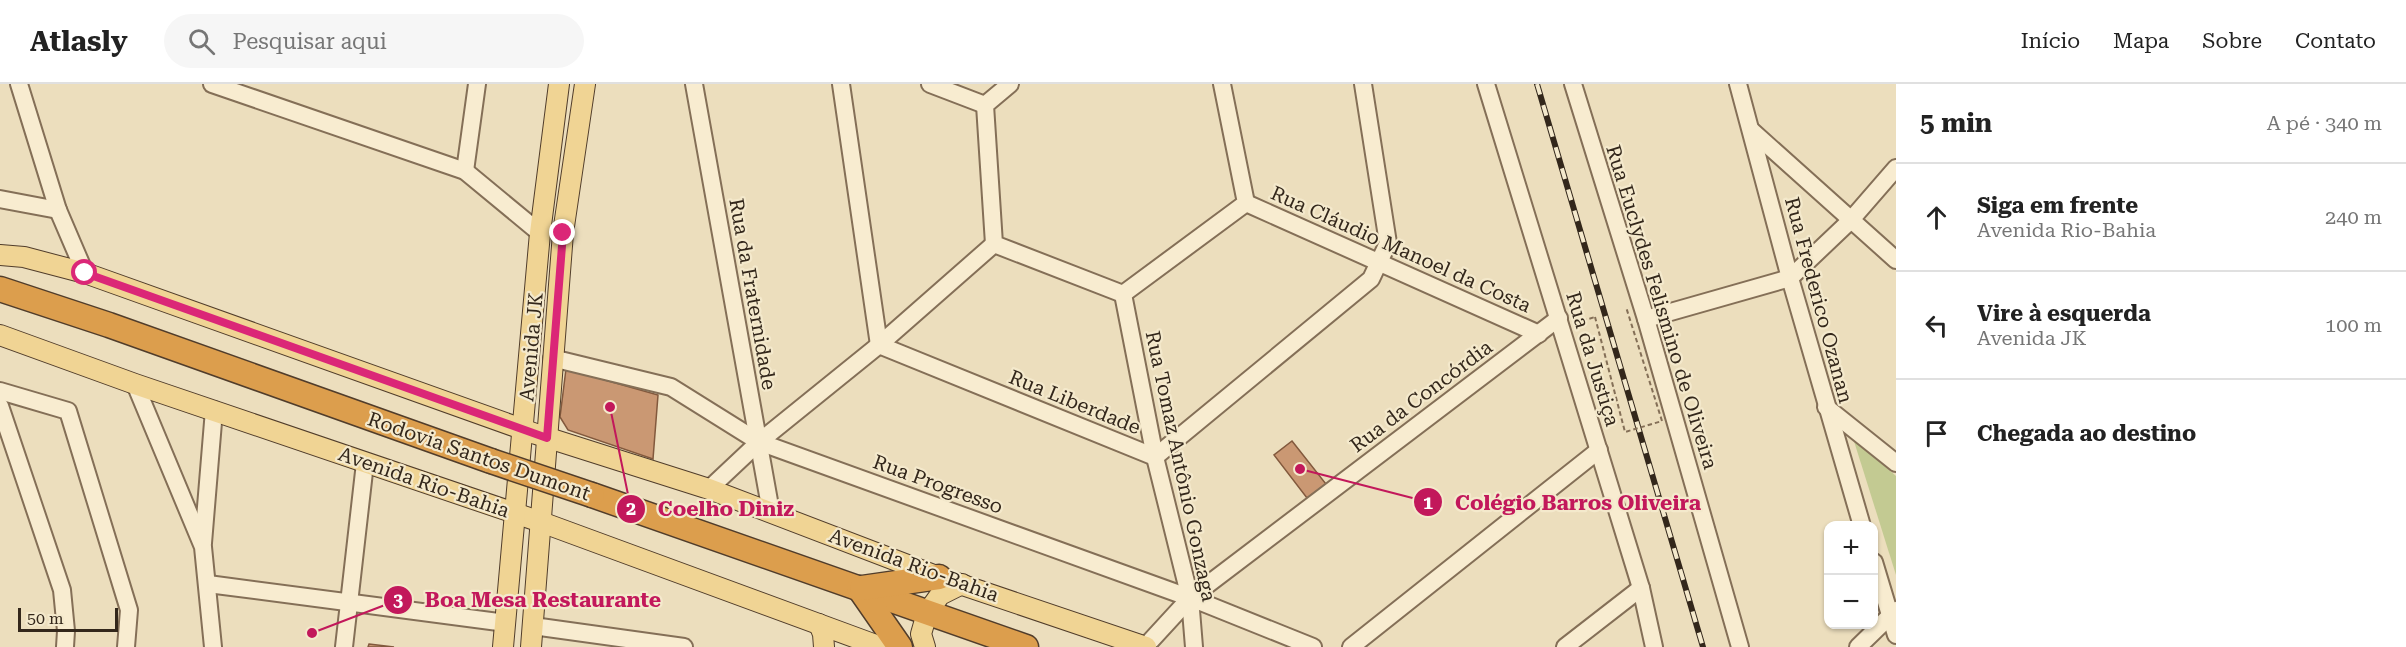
<!DOCTYPE html>
<html lang="pt">
<meta charset="utf-8">
<style>
body{margin:0;font-family:"Roboto Serif",serif;background:#f6f6f6;color:#222}
.controls{position:absolute;right:18px;bottom:18px;display:grid;overflow:hidden;border-radius:12px;box-shadow:0 2px 4px #0004}
.controls button{width:54px;height:54px;display:grid;place-items:center;padding:0;border:0;border-bottom:2px solid #e0e0e0;background:#fff;color:#222;font:30px sans-serif}
.scale{position:absolute;left:18px;bottom:15px;width:100px;box-sizing:border-box;padding-left:6px;border:3px solid #33271b;border-top:0;font-size:16px;line-height:21px;white-space:nowrap;color:#33271b;-webkit-text-stroke:4px #f4e9cc;paint-order:stroke}
.stop{position:absolute;width:18px;height:18px;margin:-14px;border:4px solid #db2777;border-radius:50%;background:#fff}
.stop.end{background:#db2777;border-color:#fff;box-shadow:0 2px 6px #0008}
.list{margin:0;padding:0;list-style:none}
h2{display:flex;justify-content:space-between;align-items:center;height:78px;margin:0;padding:0 24px;font-size:26px}
h2 small{font-size:20px;font-weight:400;color:#767676}
.list li{display:grid;grid-template-columns:39px 1fr auto;gap:18px;align-items:center;box-sizing:border-box;height:108px;padding:0 24px;border-top:2px solid #e0e0e0}
.list b{display:block;font-size:22px;white-space:nowrap}
.list p{margin:0;font-size:20px;white-space:nowrap;color:#767676}
.list em{font-size:20px;font-style:normal;color:#767676}
.icon{flex:none;width:33px;height:33px;fill:none;stroke:currentColor;stroke-width:2;stroke-linecap:round;stroke-linejoin:round}
.map{position:relative;flex:none;width:1896px;height:563px;overflow:hidden}
header{display:flex;align-items:center;gap:36px;box-sizing:border-box;height:84px;padding:0 30px;background:#fff;border-bottom:2px solid #e0e0e0}
header strong{font-size:28px}
nav{display:flex;gap:33px;margin-inline-start:auto;font-size:21px}
.search{width:420px;height:54px;background:#f6f6f6;display:flex;align-items:center;gap:15px;box-sizing:border-box;padding:0 21px;border-radius:33px;color:#767676;font-size:22px}
main{display:flex}
aside{flex:1;background:#fff}
.map>svg:first-child{display:block}
.green{fill:#c3ca92}
.building{fill:#ca9873;stroke:#82593d;stroke-width:1.5}
.lines{fill:none;stroke-linecap:round;stroke-linejoin:round}
.minor-casing{stroke:#846f57;stroke-width:20}
.major-casing{stroke:#513d2b;stroke-width:22}
.highway-casing{stroke:#513d2b;stroke-width:27}
.path{stroke:#846f57;stroke-width:2;stroke-dasharray:4.5 3;stroke-linecap:butt}
.minor{stroke:#f8ecd0;stroke-width:16}
.major{stroke:#f0d494;stroke-width:20}
.highway{stroke:#dc9e4d;stroke-width:24}
.rail-casing{stroke:#33271b;stroke-width:6}
.rail{stroke:#f4e9cc;stroke-width:4;stroke-dasharray:11;stroke-linecap:butt}
.highway-bridge-casing{stroke:#513d2b;stroke-width:27;stroke-linecap:butt}
.path-bridge{stroke:#846f57;stroke-width:2;stroke-dasharray:4.5 3;stroke-linecap:butt}
.highway-bridge{stroke:#dc9e4d;stroke-width:24}
.route{stroke:#db2777;stroke-width:8}
.labels{text-anchor:middle;stroke-width:4.5;stroke-linejoin:round;paint-order:stroke}
.street-label{font-size:20px;fill:#33271b;stroke:#f4e9cc}
.leader{fill:none;stroke:#c2185b;stroke-width:2}
.callout-dot{fill:#c2185b;stroke:#f4e9cc;stroke-width:2}
.mark-label{font-size:18px;text-anchor:middle;font-weight:bold;fill:#fff}
.callout-label{font-size:21px;text-anchor:middle;font-weight:bold;fill:#c2185b;stroke:#f4e9cc;stroke-width:4.5;stroke-linejoin:round;paint-order:stroke}
</style>
<header>
<strong>Atlasly</strong>
<div class="search"><svg class="icon" aria-label="search" viewBox="0 0 24 24"><circle cx="10" cy="10" r="6"/><path d="M15 15l6 6"/></svg>Pesquisar aqui</div>
<nav><a>Início</a><a>Mapa</a><a>Sobre</a><a>Contato</a></nav>
</header>
<main>
<div class="map">
<svg width="1896" height="563" viewBox="0 0 1896 563">
<rect width="100%" height="100%" fill="#ecdebd"/>
<path class="green" d="M 1853,354 L 1896,392 L 1896,491 Z"/>
<g class="building">
<path d="M 566,285 L 658,311 L 653,375 L 568,346 L 560,333 Z"/>
<path d="M 1292,357 L 1326,400 L 1307,414 L 1274,371 Z"/>
<path d="M 369,560 L 394,563 L 368,563 Z"/>
</g>
<g class="lines">
<g class="minor-casing">
<g id="minor">
<path d="M 19,0 L 58,126 L 85,189"/>
<path d="M 212,0 L 465,87 L 540,149"/>
<path d="M 694,0 L 771,428"/>
<path d="M 841,0 L 879,261 L 1155,373 L 1371,195 L 1388,159 L 1363,0"/>
<path d="M 930,0 L 985,21"/>
<path d="M 1010,0 L 985,21 L 994,160 L 1123,210"/>
<path d="M 1486,0 L 1641,504 L 1654,563"/>
<path d="M 1573,0 L 1646,235 L 1740,563"/>
<path d="M 1738,0 L 1790,194 L 1862,442"/>
<path d="M 1752,47 L 1896,176"/>
<path d="M 465,87 L 477,0"/>
<path d="M 0,115 L 58,126"/>
<path d="M 1246,119 L 1539,250"/>
<path d="M 1123,210 L 1155,373 L 1190,514 L 1194,563"/>
<path d="M 1123,210 L 1246,119 L 1222,0"/>
<path d="M 1646,235 L 1790,194 L 1850,137 L 1896,84"/>
<path d="M 552,274 L 671,303 L 759,358 L 1196,516 L 1313,563"/>
<path d="M 135,300 L 203,463 L 213,563"/>
<path d="M 0,307 L 68,327 L 129,526 L 126,563"/>
<path d="M 0,322 L 62,506 L 66,547 L 65,563"/>
<path d="M 1826,323 L 1896,379"/>
<path d="M 709,405 L 759,358 L 879,261 L 994,160"/>
<path d="M 203,459 L 214,326"/>
<path d="M 1874,478 L 1896,551"/>
<path d="M 208,500 L 506,539"/>
<path d="M 533,542 L 684,563"/>
<path d="M 344,563 L 365,379"/>
<path d="M 1145,563 L 1190,514 L 1559,234"/>
<path d="M 1351,563 L 1599,366"/>
<path d="M 1565,563 L 1641,504"/>
<path d="M 1858,563 L 1896,526"/>
</g>
</g>
<g class="major-casing">
<g id="major">
<path d="M 0,171 L 24,173 L 85,189 L 536,350 L 709,405 L 939,493 L 1146,563"/>
<path d="M 0,251 L 135,300 L 541,438 L 881,563"/>
<path d="M 819,540 L 823,550 L 824,563"/>
<path d="M 503,563 L 540,149 L 559,0"/>
<path d="M 531,563 L 563,149 L 585,0"/>
<path d="M 925,563 L 921,550 L 927,529 L 940,511 L 962,500"/>
</g>
</g>
<g class="highway-casing">
<g id="highway">
<path d="M 0,205 L 109,241 L 491,377"/>
<path d="M 592,411 L 1026,563"/>
<path d="M 859,504 L 900,563"/>
<path d="M 862,504 L 939,493"/>
</g>
</g>
<path class="path" d="M 1575,239 L 1595,233"/>
<use href="#minor" class="minor"/>
<use href="#major" class="major"/>
<use href="#highway" class="highway"/>
<g class="rail-casing">
<path id="rail" d="M 1537,0 L 1703,563"/>
</g>
<use href="#rail" class="rail"/>
<g class="highway-bridge-casing">
<path id="highway-bridge" d="M 491,377 L 592,411"/>
</g>
<path class="path-bridge" d="M 1595,233 L 1625,348 L 1662,337 L 1626,223"/>
<use href="#highway-bridge" class="highway-bridge"/>
</g>
<g class="lines">
<path class="route" d="M 85,189 L 547,354 L 563,149"/>
</g>
<g class="labels">
<g class="street-label">
<text transform="translate(1401 165) rotate(24)" y="7">Rua Cláudio Manoel da Costa</text>
<text transform="translate(753 210) rotate(80)" y="7">Rua da Fraternidade</text>
<text transform="translate(1819 216) rotate(75)" y="7">Rua Frederico Ozanan</text>
<text transform="translate(1662 223) rotate(73)" y="7">Rua Euclydes Felismino de Oliveira</text>
<text transform="translate(531 263) rotate(-85)" y="7">Avenida JK</text>
<text transform="translate(1593 275) rotate(73)" y="7">Rua da Justiça</text>
<text transform="translate(1421 312) rotate(-37)" y="7">Rua da Concórdia</text>
<text transform="translate(1075 318) rotate(22)" y="7">Rua Liberdade</text>
<text transform="translate(479 372) rotate(19)" y="7">Rodovia Santos Dumont</text>
<text transform="translate(1181 382) rotate(78)" y="7">Rua Tomaz Antônio Gonzaga</text>
<text transform="translate(424 398) rotate(19)" y="7">Avenida Rio-Bahia</text>
<text transform="translate(938 400) rotate(20)" y="7">Rua Progresso</text>
<text transform="translate(914 481) rotate(20)" y="7">Avenida Rio-Bahia</text>
</g>
</g>
<path class="leader" d="M1300 385L1428 418M610 323L631 425M312 549L398 516"/>
<g class="callout-dot">
<circle cx="1300" cy="385" r="6"/>
<circle cx="610" cy="323" r="6"/>
<circle cx="312" cy="549" r="6"/>
<circle cx="1428" cy="418" r="15"/>
<circle cx="631" cy="425" r="15"/>
<circle cx="398" cy="516" r="15"/>
</g>
<g class="mark-label">
<text x="1428" y="425">1</text>
<text x="631" y="431">2</text>
<text x="398" y="522">3</text>
</g>
<g class="callout-label">
<text x="1578" y="426">Colégio Barros Oliveira</text>
<text x="726" y="432">Coelho Diniz</text>
<text x="543" y="523">Boa Mesa Restaurante</text>
</g>
</svg>
<div class="controls">
<button>+</button>
<button>−</button>
</div>
<div class="scale">50 m</div>
<div class="stop" style="left:85px;top:189px"></div>
<div class="stop end" style="left:563px;top:149px"></div>
</div>
<aside>
<h2>5 min<small>A pé · 340 m</small></h2>
<ul class="list">
<li><svg class="icon" aria-label="ahead" viewBox="0 0 24 24"><path d="M12 20V5M6 11l6-6 6 6"/></svg><div><b>Siga em frente</b><p>Avenida Rio-Bahia</p></div><em>240 m</em></li>
<li><svg class="icon" aria-label="left" viewBox="0 0 24 24"><path d="M17 20v-9H6M10 6l-5 5 5 5"/></svg><div><b>Vire à esquerda</b><p>Avenida JK</p></div><em>100 m</em></li>
<li><svg class="icon" aria-label="arrive" viewBox="0 0 24 24"><path d="M6 21V4h12l-3 4 3 4H6"/></svg><div><b>Chegada ao destino</b></div></li>
</ul>
</aside>
</main>
